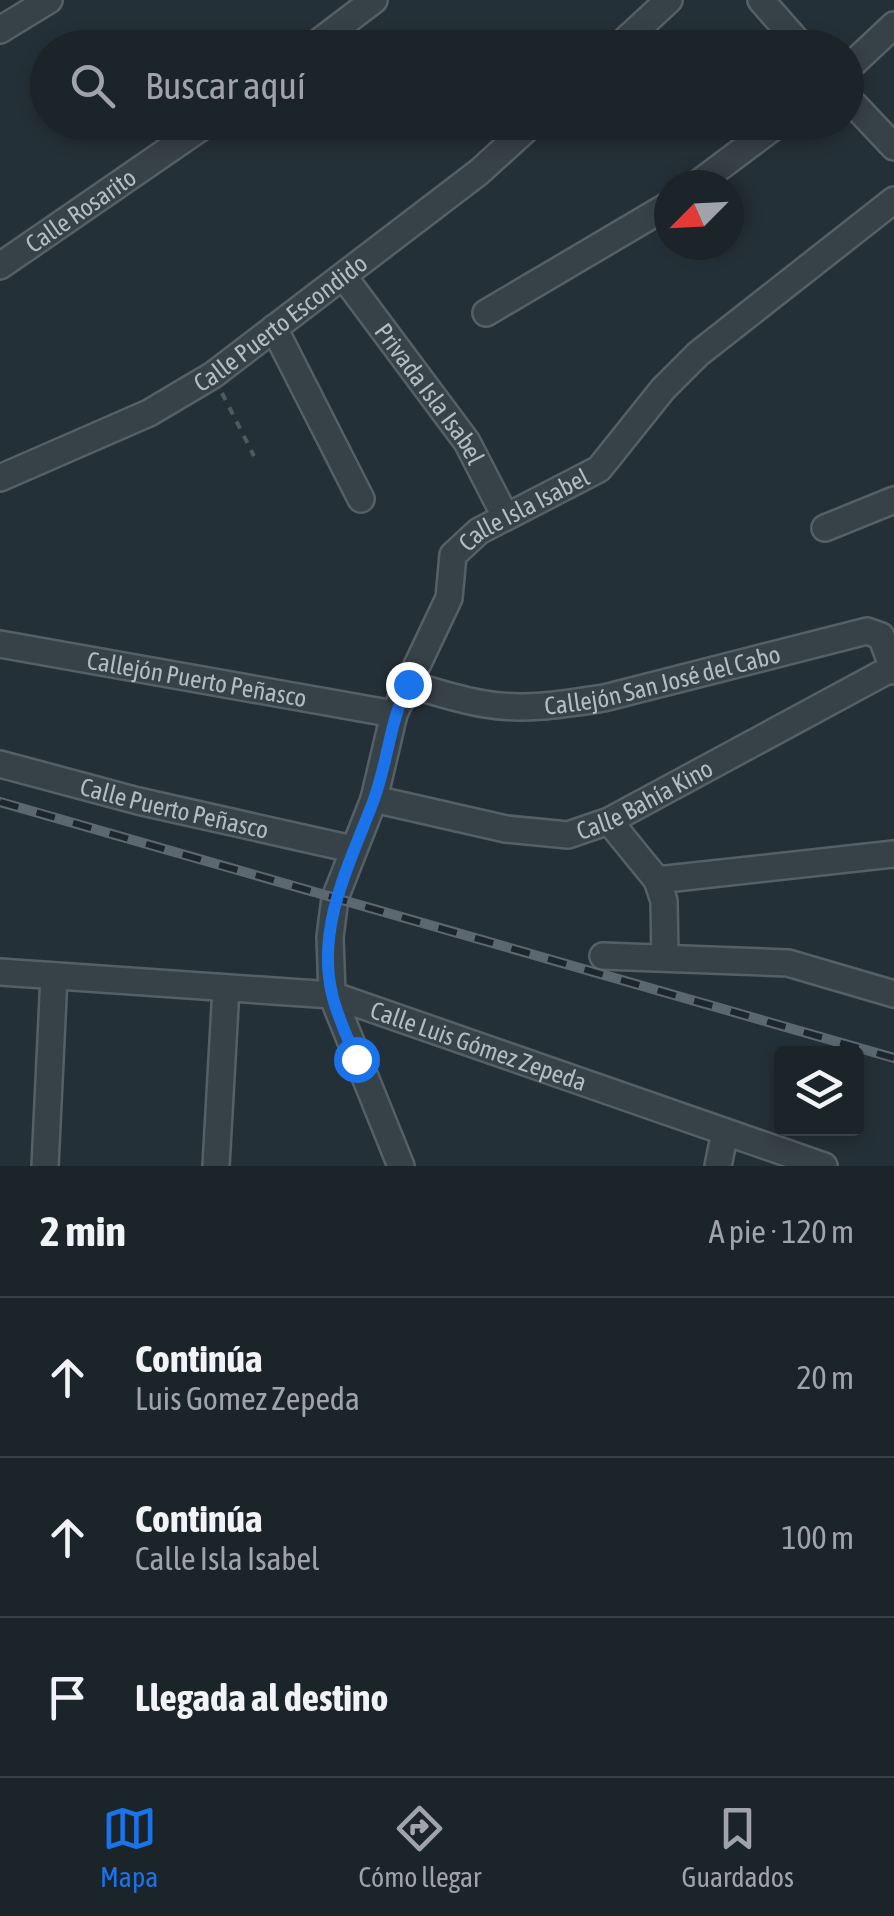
<!DOCTYPE html>
<html lang="es">
<meta charset="utf-8">
<style>
body{margin:0;font-family:"Asap Condensed",sans-serif;background:#242c31;color:#f1f3f6}
.controls{position:absolute;right:30px;bottom:30px;display:grid;overflow:hidden;border-radius:10px;box-shadow:0 5px 15px #0003}
.controls button{width:90px;height:90px;display:grid;place-items:center;padding:0;border:0;border-bottom:2px solid #394146;background:#1b2429;color:#f1f3f6;font:50px sans-serif}
.compass{position:absolute;left:654px;top:170px;width:90px;height:90px;border-radius:50%;background:#1b2429;box-shadow:0 5px 15px #0003;rotate:246deg}
.stop{position:absolute;width:30px;height:30px;margin:-22px;border:8px solid #1a73e8;border-radius:50%;background:#fff}
.stop.end{background:#1a73e8;border-color:#fff;box-shadow:0 2px 10px #0008}
.list{margin:0;padding:0;list-style:none}
h2{display:flex;justify-content:space-between;align-items:center;height:130px;margin:0;padding:0 40px;font-size:42px}
h2 small{font-size:32px;font-weight:400;color:#a0a4a8}
.list li{display:grid;grid-template-columns:65px 1fr auto;gap:30px;align-items:center;box-sizing:border-box;height:160px;padding:0 40px;border-top:2px solid #394146}
.list b{display:block;font-size:38px;white-space:nowrap}
.list p{margin:0;font-size:32px;white-space:nowrap;color:#a0a4a8}
.list em{font-size:32px;font-style:normal;color:#a0a4a8}
.icon{flex:none;width:55px;height:55px;fill:none;stroke:currentColor;stroke-width:2;stroke-linecap:round;stroke-linejoin:round}
.map{position:relative;flex:none;width:894px;height:1166px;overflow:hidden}
.search{position:absolute;background:#1b2429;box-shadow:0 5px 15px #0003;left:30px;right:30px;top:30px;height:110px;display:flex;align-items:center;gap:25px;box-sizing:border-box;padding:0 35px;border-radius:55px;color:#a0a4a8;font-size:38px}
.sheet{height:610px;background:#1b2429}
nav{display:flex;justify-content:space-around;align-items:center;box-sizing:border-box;height:140px;border-top:2px solid #394146;background:#1b2429;font-size:28px;color:#a0a4a8}
nav a{display:grid;justify-items:center;gap:5px}
nav .on{color:#1a73e8}
.map>svg:first-child{display:block}
.lines{fill:none;stroke-linecap:round;stroke-linejoin:round}
.minor-casing{stroke:#555f66;stroke-width:30}
.path{stroke:#4a5c5b;stroke-width:4;stroke-dasharray:8 8;stroke-linecap:butt}
.minor{stroke:#374148;stroke-width:25}
.rail-casing{stroke:#5c6870;stroke-width:10}
.rail{stroke:#1d262d;stroke-width:6;stroke-dasharray:19;stroke-linecap:butt}
.route{stroke:#1a73e8;stroke-width:12}
.labels{text-anchor:middle;stroke-width:8;stroke-linejoin:round;paint-order:stroke}
.street-label{font-size:25px;fill:#b2bcc4;stroke:#1d262d}
</style>
<div class="map">
<svg width="894" height="1166" viewBox="0 0 894 1166">
<rect width="100%" height="100%" fill="#243037"/>
<g class="lines">
<g class="minor-casing">
<g id="minor">
<path d="M 761,0 L 803,48"/>
<path d="M 0,30 L 49,0"/>
<path d="M 311,48 L 374,0"/>
<path d="M 617,48 L 669,0"/>
<path d="M 846,70 L 894,25"/>
<path d="M 846,96 L 894,147"/>
<path d="M 696,185 L 780,122"/>
<path id="s1" d="M 0,266 L 209,122"/>
<path id="s2" d="M 344,277 L 467,442 L 505,516"/>
<path d="M 486,313 L 669,205"/>
<path d="M 274,328 L 361,499"/>
<path id="s3" d="M 0,478 L 149,413 L 213,375 L 479,172 L 534,122"/>
<path d="M 825,528 L 894,500"/>
<path id="s4" d="M 0,644 L 394,714"/>
<path id="s5" d="M 408,684 C 433,691 459,700 485,704 C 524,711 565,704 604,698 L 867,631 L 881,636 L 894,671"/>
<path id="s6" d="M 0,764 L 138,801 L 352,849"/>
<path id="s7" d="M 374,799 L 506,829 L 568,835 L 609,821 L 894,667"/>
<path d="M 609,821 L 657,880 L 664,901 L 665,958"/>
<path d="M 657,880 L 894,854"/>
<path d="M 603,956 L 788,963 L 894,994"/>
<path id="s8" d="M 0,972 L 332,995 L 824,1166"/>
<path d="M 45,1166 L 54,976"/>
<path d="M 216,1166 L 226,988"/>
<path id="s9" d="M 401,1166 L 332,995 L 330,937 L 335,898 L 374,799 L 394,714 L 449,598 L 453,555 L 479,531 L 599,469 L 663,389 L 698,354 L 894,200"/>
<path d="M 718,1166 L 725,1132"/>
</g>
</g>
<path class="path" d="M 222,393 L 254,456"/>
<use href="#minor" class="minor"/>
<g class="rail-casing">
<path id="rail" d="M 0,802 L 894,1058"/>
</g>
<use href="#rail" class="rail"/>
</g>
<g class="lines">
<path class="route" d="M 356,1059 C 348,1038 337,1016 332,994 C 316,926 350,863 373,802 C 388,762 389,724 408,684"/>
</g>
<g class="labels">
<g class="street-label">
<text dy="9" stroke="none"><textPath href="#s1" startOffset="98">Calle Rosarito</textPath></text>
<text dy="9" stroke="none"><textPath href="#s3" startOffset="322">Calle Puerto Escondido</textPath></text>
<text dy="9" stroke="none"><textPath href="#s2" startOffset="145">Privada Isla Isabel</textPath></text>
<text dy="9" stroke="none"><textPath href="#s9" startOffset="732">Calle Isla Isabel</textPath></text>
<text dy="9" stroke="none"><textPath href="#s5" startOffset="260">Callejón San José del Cabo</textPath></text>
<text dy="9" stroke="none"><textPath href="#s4" startOffset="200">Callejón Puerto Peñasco</textPath></text>
<text dy="9" stroke="none"><textPath href="#s7" startOffset="282">Calle Bahía Kino</textPath></text>
<text dy="9" stroke="none"><textPath href="#s6" startOffset="180">Calle Puerto Peñasco</textPath></text>
<text dy="9" stroke="none"><textPath href="#s8" startOffset="488">Calle Luis Gómez Zepeda</textPath></text>
</g>
</g>
</svg>
<div class="controls">
<button><svg class="icon" aria-label="layers" viewBox="0 0 24 24"><path d="M12 4l9 5-9 5-9-5zM3 14l9 5 9-5"/></svg></button>
</div>
<svg class="compass" viewBox="-18 -18 36 36"><path d="M0-13l5 13h-10z" fill="#e53935"/><path d="M0 13l5-13h-10z" fill="#a0a4a8"/></svg>
<div class="stop" style="left:356px;top:1059px"></div>
<div class="stop end" style="left:408px;top:684px"></div>
<div class="search"><svg class="icon" aria-label="search" viewBox="0 0 24 24"><circle cx="10" cy="10" r="6"/><path d="M15 15l6 6"/></svg>Buscar aquí</div>
</div>
<section class="sheet">
<h2>2 min<small>A pie · 120 m</small></h2>
<ul class="list">
<li><svg class="icon" aria-label="ahead" viewBox="0 0 24 24"><path d="M12 20V5M6 11l6-6 6 6"/></svg><div><b>Continúa</b><p>Luis Gomez Zepeda</p></div><em>20 m</em></li>
<li><svg class="icon" aria-label="ahead" viewBox="0 0 24 24"><path d="M12 20V5M6 11l6-6 6 6"/></svg><div><b>Continúa</b><p>Calle Isla Isabel</p></div><em>100 m</em></li>
<li><svg class="icon" aria-label="arrive" viewBox="0 0 24 24"><path d="M6 21V4h12l-3 4 3 4H6"/></svg><div><b>Llegada al destino</b></div></li>
</ul>
</section>
<nav>
<a class="on"><svg class="icon" aria-label="map" viewBox="0 0 24 24"><path d="M3 6l6-2 6 2 6-2v14l-6 2-6-2-6 2zM9 4v14M15 6v14"/></svg>Mapa</a>
<a><svg class="icon" aria-label="directions" viewBox="0 0 24 24"><path d="M12 3l9 9-9 9-9-9zM9 14v-3h6M13 9l2 2-2 2"/></svg>Cómo llegar</a>
<a><svg class="icon" aria-label="saved" viewBox="0 0 24 24"><path d="M7 4h10v16l-5-4-5 4z"/></svg>Guardados</a>
</nav>
